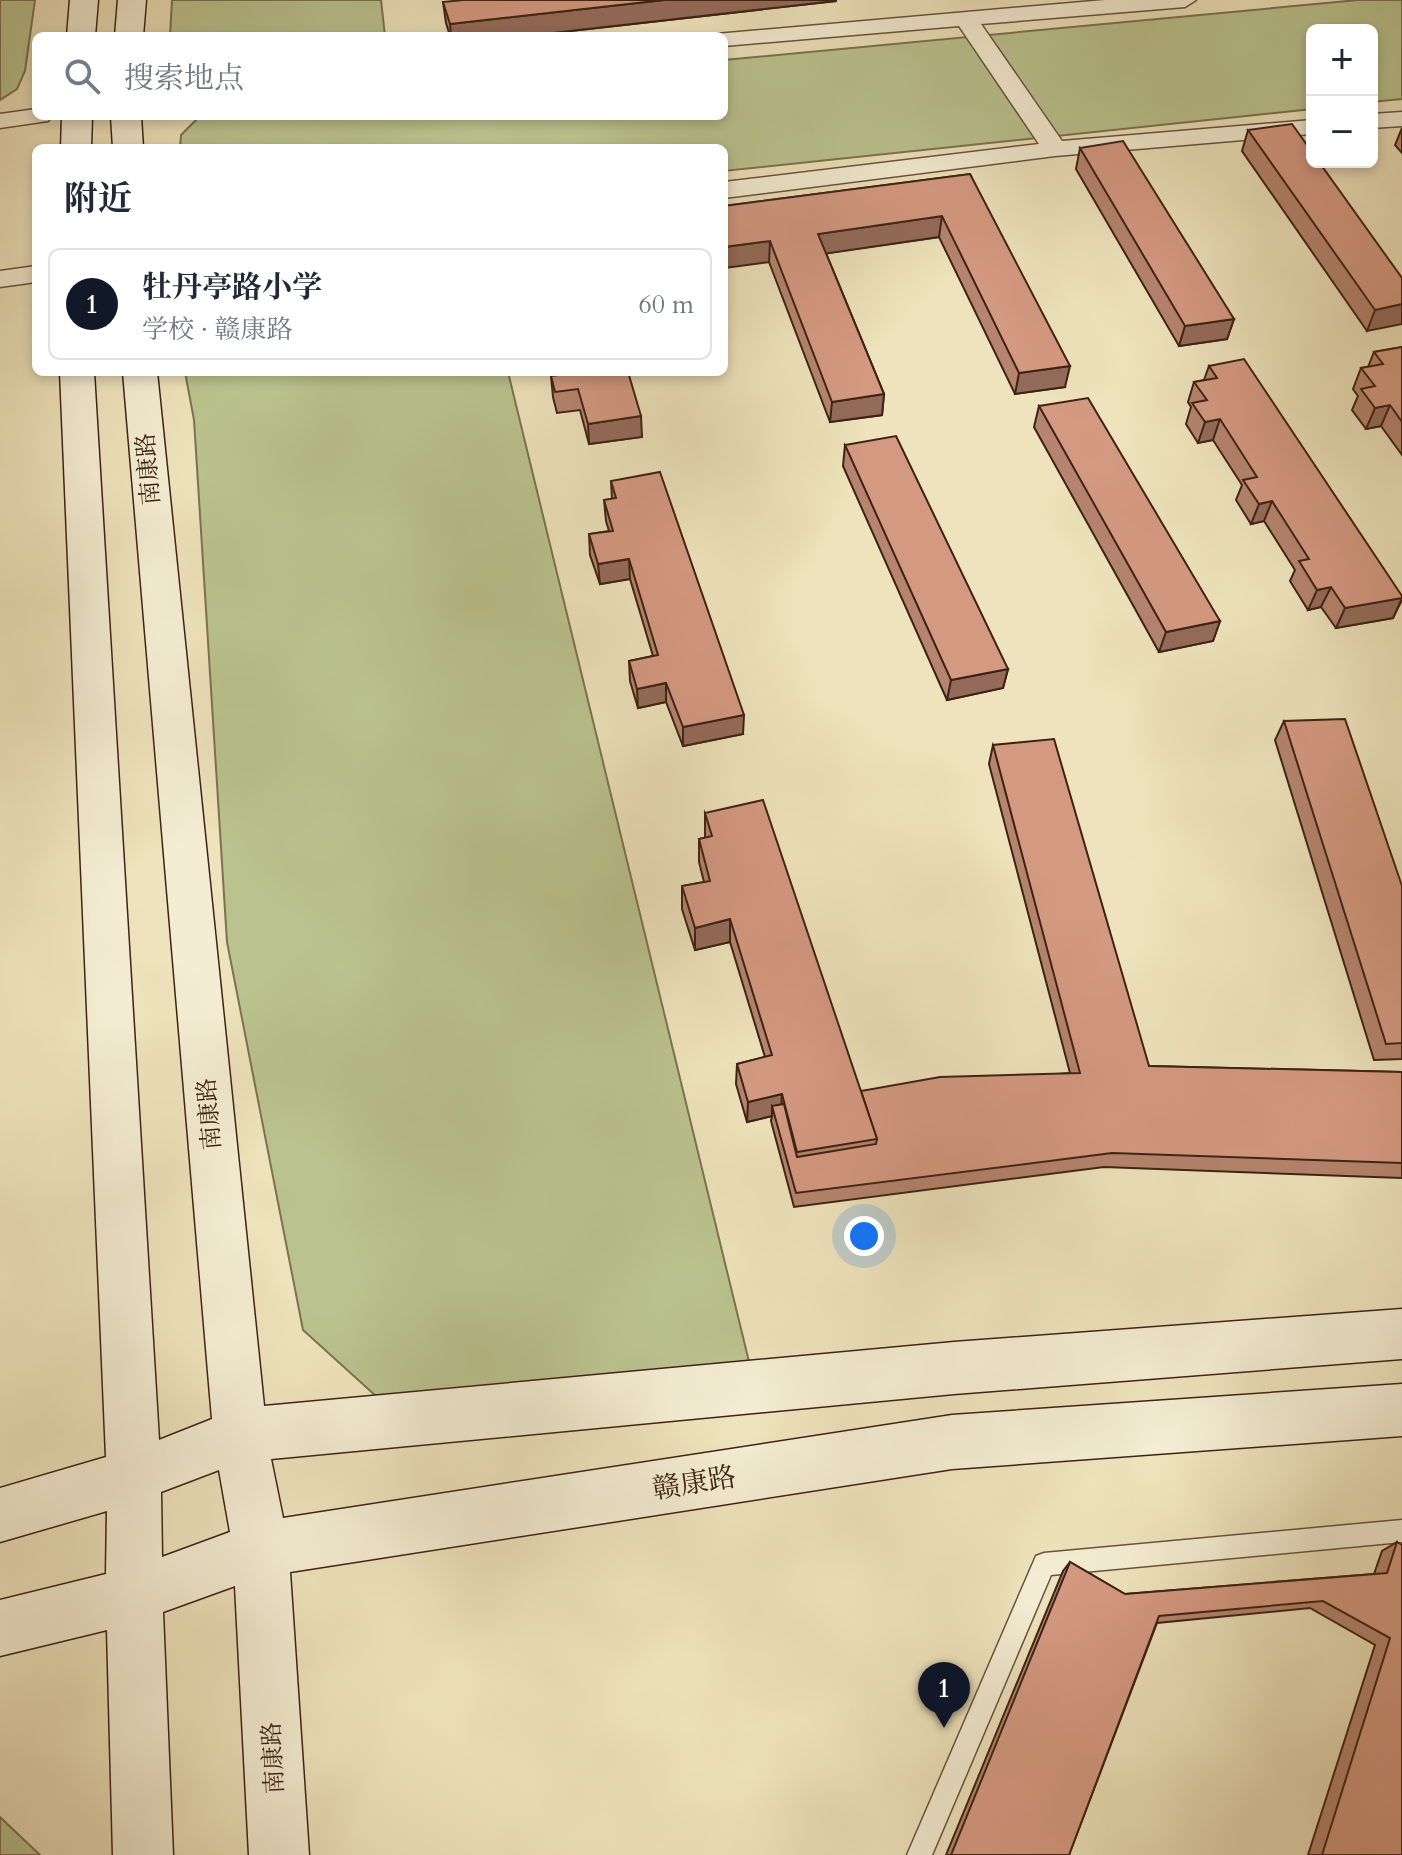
<!DOCTYPE html>
<html lang="zh">
<meta charset="utf-8">
<style>
body{margin:0;font-family:Cardo,"Noto Serif SC",serif;background:#f6f6f7;color:#1f2937}
.controls{position:absolute;right:24px;top:24px;display:grid;overflow:hidden;border-radius:12px;box-shadow:0 4px 12px #0003}
.controls button{width:72px;height:72px;display:grid;place-items:center;padding:0;border:0;border-bottom:2px solid #e0e1e3;background:#fff;color:#1f2937;font:40px sans-serif}
.you{position:absolute;left:864px;top:1236px;width:28px;height:28px;margin:-20px;border:6px solid #fff;border-radius:50%;background:#1a73e8;box-shadow:0 0 0 12px #1a73e833}
.badge{display:grid;place-items:center;width:52px;height:52px;border-radius:50%;background:#111827;color:#fff;font-size:26px;font-weight:700}
.pin{position:absolute;translate:-50% -66px;filter:drop-shadow(0 2px 4px #0008)}
.pin::after{content:'';position:absolute;top:42px;width:28px;height:24px;background:inherit;clip-path:polygon(0 0,100% 0,50% 100%)}
.list{margin:0;padding:0;list-style:none}
h2{display:flex;justify-content:space-between;align-items:center;height:104px;margin:0;padding:0 32px;font-size:34px}
h2 small{font-size:26px;font-weight:400;color:#747a83}
.list li{display:grid;grid-template-columns:52px 1fr auto;gap:24px;align-items:center;box-sizing:border-box;height:112px;margin:0 16px 16px;padding:0 16px;border:2px solid #e0e1e3;border-radius:12px}
.list b{display:block;font-size:30px;white-space:nowrap}
.list p{margin:0;font-size:26px;white-space:nowrap;color:#747a83}
.list em{font-size:26px;font-style:normal;color:#747a83}
.icon{flex:none;width:44px;height:44px;fill:none;stroke:currentColor;stroke-width:2;stroke-linecap:round;stroke-linejoin:round}
.map{position:relative;flex:none;width:1402px;height:1855px;overflow:hidden}
.search{position:absolute;background:#fff;box-shadow:0 4px 12px #0003;left:32px;top:32px;width:696px;height:88px;display:flex;align-items:center;gap:20px;box-sizing:border-box;padding:0 28px;border-radius:12px;color:#747a83;font-size:30px}
.panel{position:absolute;background:#fff;box-shadow:0 4px 12px #0003;left:32px;top:144px;width:696px;height:232px;border-radius:12px}
.map>svg:first-child{display:block}
.green{fill:#bac38f;stroke:#7b7351;stroke-width:2}
.lines{fill:none;stroke-linecap:round;stroke-linejoin:round}
.lane-casing{stroke:#68533d;stroke-width:3}
.street-casing{stroke:#68533d;stroke-width:3}
.secondary-casing{stroke:#3c2313;stroke-width:3}
.lane{fill:#f4edd3;fill-rule:evenodd}
.street{fill:#f4edd3;fill-rule:evenodd}
.secondary{fill:#f4edd3;fill-rule:evenodd}
.wall{fill:#b6846f;stroke:#3c2313;stroke-width:2}
.shaded-wall{fill:#946b5a;stroke:#3c2313;stroke-width:2}
.building{fill:#d49981;stroke:#3c2313;stroke-width:2}
.labels{text-anchor:middle;stroke-width:6;stroke-linejoin:round;paint-order:stroke}
.street-label{font-size:24px;fill:#3c2313;stroke:#f4edd3}
.near-street-label{font-size:28px;fill:#3c2313;stroke:#f4edd3}
</style>
<div class="map">
<svg width="1402" height="1855" viewBox="0 0 1402 1855">
<rect width="100%" height="100%" fill="#eee3bc"/>
<filter id="stains"><feTurbulence type="fractalNoise" baseFrequency=".0025" numOctaves="4"/><feColorMatrix values="0 0 0 0 .2 0 0 0 0 .09 0 0 0 0 .02 0 0 0 .5 -.17"/></filter>
<radialGradient id="worn" r=".72"><stop offset=".6" stop-color="#630" stop-opacity="0"/><stop offset="1" stop-color="#630" stop-opacity=".3"/></radialGradient>
<g class="green">
<path d="M 0,0 L 35,0 L 25,71 L 17,89 L 0,100 Z"/>
<path d="M 172,0 L 381,0 L 385,36 L 170,36 Z"/>
<path d="M 1358,0 L 1402,0 L 1402,99 L 1372,102 L 1372,30 L 1312,30 L 1312,109 L 724,171 L 724,148 L 180,148 L 181,135 L 200,116 L 724,116 L 724,60 Z"/>
<path d="M 185,372 L 508,372 L 752,1374 L 398,1416 L 303,1330 L 227,942 L 194,420 Z"/>
<path d="M 0,1817 L 40,1855 L 0,1855 Z"/>
</g>
<g class="lines">
<g class="lane-casing">
<path id="lane" d="M 1402,1520 L 1402,1542 L 1051,1575 L 932,1855 L 907,1855 L 1036,1556 L 1044,1553 Z"/>
</g>
<g class="street-casing">
<g id="street">
<path d="M 1105,0 L 1196,0 L 1185,7 L 981,24 L 1062,141 L 1312,120 L 1312,134 L 1055,156 L 724,198 L 724,182 L 1039,144 L 959,26 L 724,46 L 724,36 L 716,34 Z"/>
<path d="M 36,109 L 36,116 L 52,116 L 48,121 L 0,128 L 0,114 Z"/>
<path d="M 1402,112 L 1402,126 L 1372,128 L 1372,114 Z"/>
<path d="M 36,266 L 36,282 L 0,287 L 0,271 Z"/>
</g>
</g>
<g class="secondary-casing">
<g id="secondary">
<path d="M 70,0 L 98,0 L 95,36 L 67,36 Z"/>
<path d="M 118,0 L 146,0 L 143,36 L 115,36 Z"/>
<path d="M 62,116 L 92,116 L 91,148 L 61,148 Z"/>
<path d="M 111,116 L 141,116 L 143,148 L 113,148 Z"/>
<path d="M 60,372 L 94,372 L 159,1440 L 212,1419 L 123,372 L 157,372 L 264,1406 L 954,1342 L 1402,1309 L 1402,1359 L 954,1394 L 271,1459 L 283,1518 L 952,1415 L 1402,1384 L 1402,1436 L 952,1469 L 290,1572 L 309,1855 L 249,1855 L 235,1586 L 163,1612 L 173,1855 L 113,1855 L 107,1630 L 0,1656 L 0,1600 L 106,1574 L 107,1511 L 0,1542 L 0,1488 L 106,1457 ZM 219,1470 L 230,1532 L 162,1557 L 161,1492 Z"/>
</g>
</g>
<use href="#lane" class="lane"/>
<use href="#street" class="street"/>
<use href="#secondary" class="secondary"/>
</g>
<g class="wall">
<path d="M 836,1 L 526,36 L 450,36 L 446,23 L 443,2 Z"/>
<path d="M 1402,128 L 1402,153 L 1395,145 Z"/>
<path d="M 1248,130 L 1402,278 L 1367,331 L 1242,151 Z"/>
<path d="M 1080,148 L 1234,319 L 1227,339 L 1179,346 L 1076,169 Z"/>
<path d="M 970,174 L 1065,387 L 1015,394 L 939,237 L 826,253 L 884,394 L 882,415 L 830,422 L 769,262 L 724,206 Z"/>
<path d="M 1402,347 L 1402,455 L 1381,426 L 1366,429 L 1352,410 L 1358,396 L 1353,389 L 1361,368 L 1368,367 L 1374,352 Z"/>
<path d="M 1209,366 L 1402,596 L 1402,600 L 1393,618 L 1336,628 L 1321,607 L 1308,610 L 1290,581 L 1295,570 L 1264,521 L 1251,524 L 1236,500 L 1242,485 L 1213,440 L 1198,443 L 1186,424 L 1191,407 L 1188,402 L 1194,382 L 1204,380 Z"/>
<path d="M 569,372 L 628,372 L 642,437 L 589,444 L 580,410 L 557,413 L 553,397 L 551,376 L 569,374 Z"/>
<path d="M 1039,406 L 1220,621 L 1213,641 L 1159,652 L 1034,427 Z"/>
<path d="M 845,445 L 1008,669 L 1003,688 L 947,700 L 843,466 Z"/>
<path d="M 611,481 L 743,734 L 683,746 L 666,702 L 638,708 L 630,681 L 629,661 L 653,656 L 630,579 L 600,584 L 590,555 L 589,534 L 609,531 L 606,521 L 604,500 L 612,499 Z"/>
<path d="M 1284,721 L 1402,886 L 1402,1059 L 1374,1060 L 1275,740 Z"/>
<path d="M 993,745 L 1149,1066 L 1402,1072 L 1402,1178 L 1104,1167 L 794,1207 L 771,1121 L 772,1116 L 747,1122 L 736,1084 L 737,1064 L 765,1057 L 730,942 L 695,950 L 682,909 L 682,886 L 704,882 L 699,862 L 699,839 L 705,838 L 705,813 L 861,1091 L 1070,1073 L 989,764 Z"/>
<path d="M 1397,1542 L 1402,1855 L 1308,1855 L 1375,1645 L 1310,1608 L 1157,1623 L 1069,1855 L 946,1855 L 1063,1571 L 1070,1562 L 1125,1594 L 1374,1574 L 1382,1551 Z"/>
</g>
<g class="shaded-wall">
<path d="M 664,0 L 836,0 L 836,1 L 526,36 L 451,36 L 450,24 Z"/>
<path d="M 942,216 L 939,237 L 816,255 L 818,234 Z"/>
<path d="M 770,241 L 769,262 L 724,268 L 724,247 Z"/>
<path d="M 1402,304 L 1402,324 L 1367,331 L 1375,310 Z"/>
<path d="M 1234,319 L 1227,339 L 1179,346 L 1185,326 Z"/>
<path d="M 1070,366 L 1065,387 L 1015,394 L 1019,373 Z"/>
<path d="M 884,394 L 882,415 L 830,422 L 832,402 Z"/>
<path d="M 1390,405 L 1381,426 L 1366,429 L 1375,408 Z"/>
<path d="M 641,416 L 642,437 L 589,444 L 588,424 Z"/>
<path d="M 1220,419 L 1213,440 L 1198,443 L 1205,422 Z"/>
<path d="M 1272,501 L 1264,521 L 1251,524 L 1259,504 Z"/>
<path d="M 629,559 L 630,579 L 600,584 L 598,564 Z"/>
<path d="M 1331,587 L 1321,607 L 1308,610 L 1317,590 Z"/>
<path d="M 1402,598 L 1393,618 L 1336,628 L 1345,608 Z"/>
<path d="M 1220,621 L 1213,641 L 1159,652 L 1166,632 Z"/>
<path d="M 1008,669 L 1003,688 L 947,700 L 951,680 Z"/>
<path d="M 666,683 L 666,702 L 638,708 L 637,689 Z"/>
<path d="M 744,715 L 743,734 L 683,746 L 683,727 Z"/>
<path d="M 730,919 L 730,942 L 695,950 L 695,928 Z"/>
<path d="M 782,1094 L 781,1114 L 772,1106 L 772,1116 L 747,1122 L 748,1102 Z"/>
</g>
<g class="building">
<path d="M 463,0 L 664,0 L 450,24 L 443,2 Z"/>
<path d="M 1292,124 L 1312,152 L 1312,162 L 1319,162 L 1402,278 L 1402,304 L 1375,310 L 1248,130 Z"/>
<path d="M 1123,141 L 1234,319 L 1185,326 L 1080,148 Z"/>
<path d="M 970,174 L 1070,366 L 1019,373 L 942,216 L 818,234 L 884,394 L 832,402 L 770,241 L 724,247 L 724,206 Z"/>
<path d="M 1402,347 L 1402,422 L 1390,405 L 1375,408 L 1361,389 L 1375,386 L 1361,368 L 1383,364 L 1374,352 Z"/>
<path d="M 1244,359 L 1402,596 L 1402,598 L 1345,608 L 1331,587 L 1317,590 L 1299,561 L 1309,559 L 1272,501 L 1259,504 L 1243,480 L 1257,477 L 1220,419 L 1205,422 L 1192,403 L 1207,400 L 1194,382 L 1217,378 L 1209,366 Z"/>
<path d="M 572,372 L 628,372 L 641,416 L 588,424 L 578,389 L 555,392 L 551,376 L 573,373 Z"/>
<path d="M 1088,398 L 1220,621 L 1166,632 L 1039,406 Z"/>
<path d="M 896,436 L 1008,669 L 951,680 L 845,445 Z"/>
<path d="M 660,472 L 744,715 L 683,727 L 666,683 L 637,689 L 629,661 L 658,655 L 629,559 L 598,564 L 589,534 L 613,531 L 604,500 L 616,498 L 611,481 Z"/>
<path d="M 1345,719 L 1402,886 L 1402,1043 L 1386,1044 L 1284,721 Z"/>
<path d="M 1054,739 L 1149,1066 L 1402,1072 L 1402,1163 L 1112,1153 L 796,1193 L 772,1106 L 784,1104 L 797,1157 L 876,1144 L 877,1139 L 861,1091 L 940,1077 L 1080,1073 L 993,745 Z"/>
<path d="M 763,800 L 877,1139 L 797,1152 L 782,1094 L 748,1102 L 737,1064 L 772,1055 L 730,919 L 695,928 L 682,886 L 710,881 L 699,839 L 712,836 L 705,813 Z"/>
<path d="M 1397,1542 L 1402,1545 L 1402,1855 L 1322,1855 L 1390,1638 L 1323,1601 L 1159,1616 L 1069,1855 L 951,1855 L 1070,1562 L 1125,1594 L 1387,1573 Z"/>
</g>
<g class="labels">
<g class="street-label">
<text transform="translate(148 469) rotate(-95)" y="8">南康路</text>
<text transform="translate(209 1114) rotate(-95)" y="8">南康路</text>
<text transform="translate(273 1758) rotate(-93)" y="8">南康路</text>
</g>
<g class="near-street-label">
<text transform="translate(694 1482) rotate(-9)" y="10">赣康路</text>
</g>
</g>
<rect width="100%" height="100%" filter="url(#stains)"/>
<rect width="100%" height="100%" fill="url(#worn)"/>
</svg>
<div class="controls">
<button>+</button>
<button>−</button>
</div>
<div class="you"></div>
<div class="pin badge" style="left:944px;top:1728px">1</div>
<div class="search"><svg class="icon" aria-label="search" viewBox="0 0 24 24"><circle cx="10" cy="10" r="6"/><path d="M15 15l6 6"/></svg>搜索地点</div>
<section class="panel">
<h2>附近<small></small></h2>
<ul class="list">
<li><span class="badge">1</span><div><b>牡丹亭路小学</b><p>学校 · 赣康路</p></div><em>60 m</em></li>
</ul>
</section>
</div>
